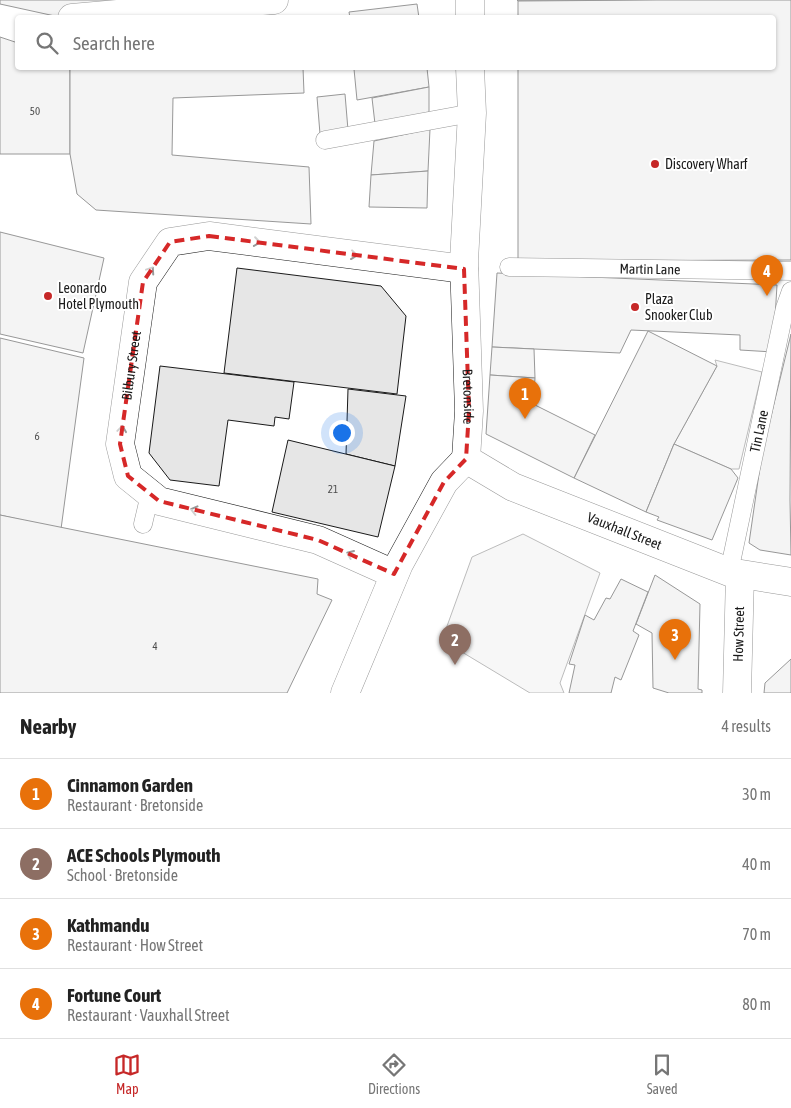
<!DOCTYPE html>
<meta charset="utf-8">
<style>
body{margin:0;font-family:"Asap Condensed",sans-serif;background:#f2f2f2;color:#222}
.you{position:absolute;left:341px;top:432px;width:18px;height:18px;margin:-12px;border:4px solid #fff;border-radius:50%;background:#1a73e8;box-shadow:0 0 0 8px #1a73e833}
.badge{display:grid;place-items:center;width:32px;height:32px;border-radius:50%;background:#c62828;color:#fff;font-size:16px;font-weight:700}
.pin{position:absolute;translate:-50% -41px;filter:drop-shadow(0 1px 2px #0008)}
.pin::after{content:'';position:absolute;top:26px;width:18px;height:15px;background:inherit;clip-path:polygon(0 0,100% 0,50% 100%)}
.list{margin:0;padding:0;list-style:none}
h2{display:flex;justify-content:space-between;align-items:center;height:65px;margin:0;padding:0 20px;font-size:21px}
h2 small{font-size:16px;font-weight:400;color:#767676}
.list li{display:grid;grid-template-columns:32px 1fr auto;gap:15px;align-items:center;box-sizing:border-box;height:70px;padding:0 20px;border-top:1px solid #e0e0e0}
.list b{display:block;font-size:19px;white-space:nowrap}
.list p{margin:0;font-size:16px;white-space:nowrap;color:#767676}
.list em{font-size:16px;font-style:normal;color:#767676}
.icon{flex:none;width:28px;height:28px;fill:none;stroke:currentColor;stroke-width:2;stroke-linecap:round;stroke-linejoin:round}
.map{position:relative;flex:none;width:791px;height:693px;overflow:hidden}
.search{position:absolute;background:#fff;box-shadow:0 1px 4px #0004;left:15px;right:15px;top:15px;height:55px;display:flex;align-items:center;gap:12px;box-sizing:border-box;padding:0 18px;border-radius:5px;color:#767676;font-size:19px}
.sheet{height:345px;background:#fff}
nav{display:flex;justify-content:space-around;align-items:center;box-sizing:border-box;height:70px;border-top:1px solid #e0e0e0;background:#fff;font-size:14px;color:#767676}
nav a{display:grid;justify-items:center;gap:2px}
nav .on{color:#c62828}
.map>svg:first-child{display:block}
.built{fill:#ededed;stroke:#6a6a6a}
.building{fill:#e6e6e6;stroke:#1a1a1a}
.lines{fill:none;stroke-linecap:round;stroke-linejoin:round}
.service-casing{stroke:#1a1a1a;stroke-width:19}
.minor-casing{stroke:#1a1a1a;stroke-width:29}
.secondary-casing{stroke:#1a1a1a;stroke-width:29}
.service{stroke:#fff;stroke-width:18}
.minor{stroke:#fff;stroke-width:28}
.secondary{stroke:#fff;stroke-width:28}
.oneway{stroke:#989898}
.marked{fill:none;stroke:#d62828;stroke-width:4;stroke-dasharray:10 6;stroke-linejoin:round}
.poi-dot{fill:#c62828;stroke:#fff;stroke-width:2}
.labels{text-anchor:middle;stroke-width:4;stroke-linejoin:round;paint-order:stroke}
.number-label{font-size:11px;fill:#4d4d4d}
.poi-label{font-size:14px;fill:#1a1a1a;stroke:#fff;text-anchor:start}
.street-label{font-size:14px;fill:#1a1a1a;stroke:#fff}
</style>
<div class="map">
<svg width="791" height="693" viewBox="0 0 791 693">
<rect width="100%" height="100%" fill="#fff"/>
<g class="built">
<path d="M 715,360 L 762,372 L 739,469 L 731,469 L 674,444 L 717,366 Z"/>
<path d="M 523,534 L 600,573 L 560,683 L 564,693 L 530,693 L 442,640 L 472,557 Z"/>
</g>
<g class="building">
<path d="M 0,0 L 208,0 L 64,18 L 0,4 Z"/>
<path d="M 517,0 L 656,0 L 518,1 Z"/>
<path d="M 656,0 L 791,0 L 791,260 L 518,261 L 518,68 L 774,68 L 774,18 L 518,18 L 518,1 Z"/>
<path d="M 417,4 L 419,18 L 350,18 L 349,12 Z"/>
<path d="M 0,37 L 18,43 L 18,68 L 70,68 L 70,154 L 0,154 Z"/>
<path d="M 70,68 L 303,68 L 304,93 L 173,98 L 172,155 L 309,167 L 311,224 L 96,210 L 77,194 L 70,154 Z"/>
<path d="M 362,68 L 427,68 L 429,87 L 357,100 L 354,69 Z"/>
<path d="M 429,87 L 429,114 L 375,124 L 372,98 Z"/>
<path d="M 345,94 L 348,130 L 320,134 L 317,97 Z"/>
<path d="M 430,129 L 428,171 L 371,175 L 374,141 Z"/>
<path d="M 428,171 L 427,208 L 369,207 L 371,175 Z"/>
<path d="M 0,232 L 104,258 L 83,353 L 0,334 Z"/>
<path d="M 237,268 L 381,286 L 406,316 L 397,394 L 224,373 Z"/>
<path d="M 497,273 L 777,285 L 773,352 L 740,350 L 740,335 L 631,330 L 620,353 L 492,347 Z"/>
<path d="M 648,331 L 717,366 L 674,444 L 646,512 L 574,478 Z"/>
<path d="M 791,334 L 790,500 L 791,555 L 760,550 L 749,543 L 762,453 Z"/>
<path d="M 0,338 L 84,358 L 61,529 L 0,515 Z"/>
<path d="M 492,347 L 534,349 L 535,378 L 490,375 Z"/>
<path d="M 160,366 L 294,382 L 289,419 L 275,417 L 274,426 L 228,420 L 219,486 L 170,480 L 149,453 Z"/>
<path d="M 490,375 L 535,378 L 533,404 L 595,435 L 574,478 L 486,434 Z"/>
<path d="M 348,389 L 406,396 L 395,466 L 346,454 Z"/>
<path d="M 288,440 L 395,466 L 378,537 L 272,512 Z"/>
<path d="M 674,444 L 731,469 L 738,478 L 712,540 L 657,520 L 659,517 L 646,512 Z"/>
<path d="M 0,515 L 318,579 L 317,594 L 332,600 L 287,693 L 0,693 Z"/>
<path d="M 655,575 L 700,604 L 698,689 L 702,690 L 702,693 L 669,693 L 653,688 L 652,633 L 636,624 Z"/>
<path d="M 621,579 L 648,592 L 633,631 L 639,635 L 621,680 L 615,677 L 611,693 L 569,693 L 575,665 L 569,664 L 585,615 L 594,620 L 606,598 L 610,599 Z"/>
<path d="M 791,659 L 791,693 L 764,693 L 765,683 Z"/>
</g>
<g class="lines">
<g class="service-casing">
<g id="service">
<path d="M 325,140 L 472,113"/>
<path id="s1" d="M 509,267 L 791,271"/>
<path d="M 143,524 L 150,494"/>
<path id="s2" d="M 729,572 L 785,308 L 791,291"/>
</g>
</g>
<g class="minor-casing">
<g id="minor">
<path d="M 72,18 L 274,0"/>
<path id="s3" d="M 394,574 L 318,540 L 159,501 L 128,476 L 120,444 L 143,282 L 170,242 L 209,236 L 464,269"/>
<path d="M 345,693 L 399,564 L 444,482 L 466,459"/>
<path id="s4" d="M 737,693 L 740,575"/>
</g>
</g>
<g class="secondary-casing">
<g id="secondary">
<path d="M 470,18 L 470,0"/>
<path id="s5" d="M 470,68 L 472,113 L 464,261 L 469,411 L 466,459 L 513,487 L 729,572 L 791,582"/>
</g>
</g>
<use href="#service" class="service"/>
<use href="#minor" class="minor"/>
<use href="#secondary" class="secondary"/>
</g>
<defs><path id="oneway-chevron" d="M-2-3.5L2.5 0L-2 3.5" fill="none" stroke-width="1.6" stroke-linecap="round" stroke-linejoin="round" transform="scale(1.25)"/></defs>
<g class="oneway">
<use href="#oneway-chevron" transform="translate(257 242) rotate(8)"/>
<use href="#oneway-chevron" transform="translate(354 255) rotate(7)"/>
<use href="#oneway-chevron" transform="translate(151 270) rotate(-56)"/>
<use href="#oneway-chevron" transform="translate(122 429) rotate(-82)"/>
<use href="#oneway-chevron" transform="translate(194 510) rotate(-166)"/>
<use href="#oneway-chevron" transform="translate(350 554) rotate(-157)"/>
</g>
<path d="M0 0H791V693H0ZM 209,236 L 464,269 L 469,411 L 466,459 L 444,482 L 394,574 L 318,540 L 159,501 L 128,476 L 120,444 L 143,282 L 170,242 Z" fill="#fff" fill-opacity=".55" fill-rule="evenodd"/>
<path class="marked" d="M 209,236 L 464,269 L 469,411 L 466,459 L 444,482 L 394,574 L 318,540 L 159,501 L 128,476 L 120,444 L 143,282 L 170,242 Z"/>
<g class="poi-dot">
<circle cx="655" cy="164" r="5"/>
<circle cx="48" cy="296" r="5"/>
<circle cx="635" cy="307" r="5"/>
</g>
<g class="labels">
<g class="number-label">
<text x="35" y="115">50</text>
<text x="37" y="440">6</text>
<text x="333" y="493">21</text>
<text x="155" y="650">4</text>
</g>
<g class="poi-label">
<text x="665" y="169">Discovery Wharf</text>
<text x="58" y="293">Leonardo<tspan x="58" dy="16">Hotel Plymouth</tspan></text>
<text x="645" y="304">Plaza<tspan x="645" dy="16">Snooker Club</tspan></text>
</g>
<g class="street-label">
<text dy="5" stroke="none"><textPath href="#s1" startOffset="141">Martin Lane</textPath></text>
<text dy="5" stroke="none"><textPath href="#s3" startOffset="399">Bilbury Street</textPath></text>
<text dy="5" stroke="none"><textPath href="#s5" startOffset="329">Bretonside</textPath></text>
<text dy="5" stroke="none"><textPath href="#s2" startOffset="144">Tin Lane</textPath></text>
<text dy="5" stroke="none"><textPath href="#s5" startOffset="566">Vauxhall Street</textPath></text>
<text dy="5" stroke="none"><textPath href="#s4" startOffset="59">How Street</textPath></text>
</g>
</g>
</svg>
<div class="you"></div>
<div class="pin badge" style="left:525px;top:419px;background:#e8710a">1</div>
<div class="pin badge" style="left:455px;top:665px;background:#8d6e63">2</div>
<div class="pin badge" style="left:675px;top:660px;background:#e8710a">3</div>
<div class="pin badge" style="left:767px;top:296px;background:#e8710a">4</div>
<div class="search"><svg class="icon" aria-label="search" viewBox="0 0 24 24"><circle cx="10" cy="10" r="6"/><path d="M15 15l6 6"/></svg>Search here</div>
</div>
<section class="sheet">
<h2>Nearby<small>4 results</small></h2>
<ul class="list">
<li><span class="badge" style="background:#e8710a">1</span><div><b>Cinnamon Garden</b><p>Restaurant · Bretonside</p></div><em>30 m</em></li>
<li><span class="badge" style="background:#8d6e63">2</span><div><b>ACE Schools Plymouth</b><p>School · Bretonside</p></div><em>40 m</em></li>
<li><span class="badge" style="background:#e8710a">3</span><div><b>Kathmandu</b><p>Restaurant · How Street</p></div><em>70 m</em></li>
<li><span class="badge" style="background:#e8710a">4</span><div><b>Fortune Court</b><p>Restaurant · Vauxhall Street</p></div><em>80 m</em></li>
</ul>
</section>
<nav>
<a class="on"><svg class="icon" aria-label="map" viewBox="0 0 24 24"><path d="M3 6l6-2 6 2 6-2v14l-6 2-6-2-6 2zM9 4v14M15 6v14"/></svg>Map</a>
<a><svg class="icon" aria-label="directions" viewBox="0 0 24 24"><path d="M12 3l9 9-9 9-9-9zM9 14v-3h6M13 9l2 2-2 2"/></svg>Directions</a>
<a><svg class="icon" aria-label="saved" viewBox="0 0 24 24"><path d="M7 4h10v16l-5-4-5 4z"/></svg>Saved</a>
</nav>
